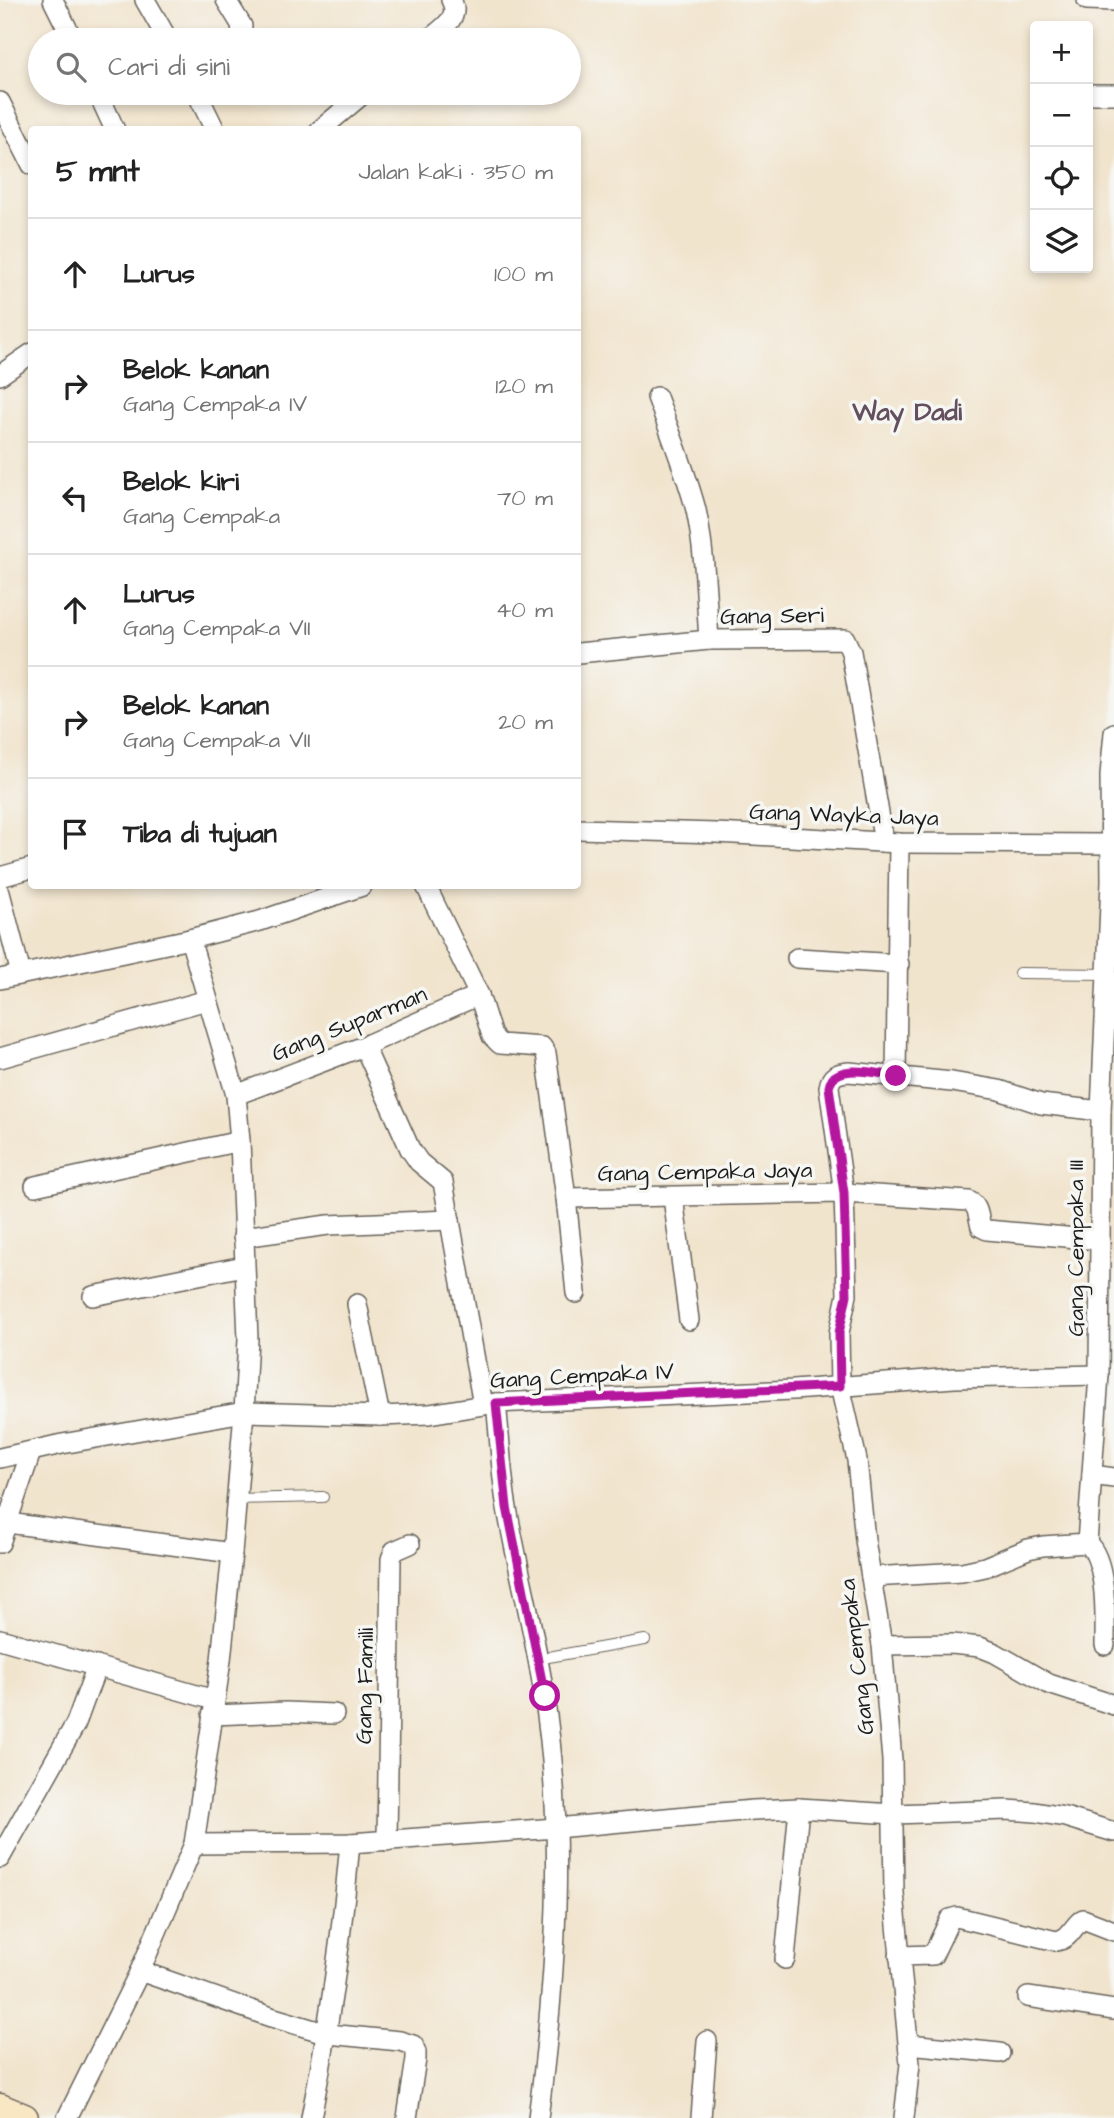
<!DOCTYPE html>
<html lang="id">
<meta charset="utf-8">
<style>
body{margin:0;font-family:"Architects Daughter",sans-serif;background:#f6f6f6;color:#222}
.controls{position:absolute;right:21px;top:21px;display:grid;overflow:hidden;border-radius:7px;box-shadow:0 4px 10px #0003}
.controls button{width:63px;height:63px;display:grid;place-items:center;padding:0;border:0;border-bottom:2px solid #e0e0e0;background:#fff;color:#222;font:35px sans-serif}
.stop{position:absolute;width:21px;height:21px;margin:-16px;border:5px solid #b5179e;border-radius:50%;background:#fff}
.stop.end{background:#b5179e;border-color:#fff;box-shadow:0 2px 7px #0008}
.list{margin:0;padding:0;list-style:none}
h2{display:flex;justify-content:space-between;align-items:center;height:91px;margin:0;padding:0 28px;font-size:30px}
h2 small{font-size:23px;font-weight:400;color:#767676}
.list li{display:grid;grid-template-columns:46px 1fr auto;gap:21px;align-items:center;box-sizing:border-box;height:112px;padding:0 28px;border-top:2px solid #e0e0e0}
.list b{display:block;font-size:26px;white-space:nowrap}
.list p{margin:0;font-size:23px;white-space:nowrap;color:#767676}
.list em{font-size:23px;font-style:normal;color:#767676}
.icon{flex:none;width:38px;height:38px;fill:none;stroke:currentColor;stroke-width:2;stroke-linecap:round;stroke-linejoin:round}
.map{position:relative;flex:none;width:1114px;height:2118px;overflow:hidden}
.search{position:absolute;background:#fff;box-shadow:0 4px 10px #0003;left:28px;top:28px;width:553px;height:77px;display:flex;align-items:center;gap:18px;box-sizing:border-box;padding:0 24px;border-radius:38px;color:#767676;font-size:26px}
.panel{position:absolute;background:#fff;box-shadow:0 4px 10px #0003;left:28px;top:126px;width:553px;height:763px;border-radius:7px}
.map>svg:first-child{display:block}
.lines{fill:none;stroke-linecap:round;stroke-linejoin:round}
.lane-casing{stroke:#67625a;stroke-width:12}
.street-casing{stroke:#67625a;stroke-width:22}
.secondary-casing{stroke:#67625a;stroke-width:31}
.lane{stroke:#fff;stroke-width:10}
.street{stroke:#fff;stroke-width:19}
.secondary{stroke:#f9e7c3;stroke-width:28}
.route{stroke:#b5179e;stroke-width:9}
.labels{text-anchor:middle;stroke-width:7;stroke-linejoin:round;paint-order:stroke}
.street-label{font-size:23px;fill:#1c1c1c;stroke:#f6f6f2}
.quarter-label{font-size:26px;font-weight:bold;fill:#644f5f;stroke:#f6f6f2}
</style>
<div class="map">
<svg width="1114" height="2118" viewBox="0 0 1114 2118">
<rect width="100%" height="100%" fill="#f6f6f2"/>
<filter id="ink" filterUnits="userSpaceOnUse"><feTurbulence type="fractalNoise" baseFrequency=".0143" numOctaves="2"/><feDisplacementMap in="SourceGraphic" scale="14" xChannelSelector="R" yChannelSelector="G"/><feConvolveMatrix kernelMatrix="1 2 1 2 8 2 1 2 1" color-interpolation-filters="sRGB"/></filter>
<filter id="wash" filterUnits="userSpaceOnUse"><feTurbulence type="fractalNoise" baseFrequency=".00686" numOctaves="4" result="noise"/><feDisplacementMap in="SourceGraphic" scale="28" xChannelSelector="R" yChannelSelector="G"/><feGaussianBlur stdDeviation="1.57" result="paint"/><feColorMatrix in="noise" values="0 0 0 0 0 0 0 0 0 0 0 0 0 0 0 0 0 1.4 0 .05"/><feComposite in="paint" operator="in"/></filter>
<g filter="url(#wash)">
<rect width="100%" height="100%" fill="#f1e4cd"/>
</g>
<g filter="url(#ink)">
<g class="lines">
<g class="lane-casing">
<g id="lane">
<path d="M 1019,973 L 1107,974"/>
<path d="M 236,1499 L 323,1497"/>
<path d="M 537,1659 L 645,1640"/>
</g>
</g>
<g class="street-casing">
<g id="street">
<path d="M 53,0 L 73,40"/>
<path d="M 145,0 L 168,40"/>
<path d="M 226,0 L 242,26 L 240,40"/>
<path d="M 1087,0 L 1114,1"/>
<path d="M 428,40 C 440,30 462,18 451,0"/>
<path d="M 98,93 L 115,130"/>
<path d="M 197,93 L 215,130"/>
<path d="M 1088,94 L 1114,94"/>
<path d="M 0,102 L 32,165"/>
<path d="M 320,130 L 364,93"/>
<path d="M 0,375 L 32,353"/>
<path d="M 657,397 C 671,435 686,472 696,510 C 705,552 706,597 709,640"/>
<path d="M 578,653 L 709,640 L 845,639 L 851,652 L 884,842"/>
<path d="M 578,829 L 716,833 L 899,843 L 1109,844"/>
<path d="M 0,877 L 32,868"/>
<path d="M 426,886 L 479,995 L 492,1036 L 500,1044 L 542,1047 L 546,1053 L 566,1198 L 576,1293"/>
<path d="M 0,893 L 21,974"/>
<path d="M 797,958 L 899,964"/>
<path d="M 0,979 L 190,939 L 260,921 L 362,886"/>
<path d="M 364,1046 L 410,1149 L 419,1162 L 443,1182 L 483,1405"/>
<path d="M 0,1058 L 207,1000"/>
<path d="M 896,1076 L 899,843"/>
<path d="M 236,1095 L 364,1046 L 479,995"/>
<path d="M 35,1186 L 240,1141"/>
<path d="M 673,1197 L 689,1320"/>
<path d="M 566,1198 L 844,1193 L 969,1201 C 979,1206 978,1217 981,1227 L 987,1230 L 1099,1240"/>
<path d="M 243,1237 L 328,1225 L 450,1220"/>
<path d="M 93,1296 L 244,1266"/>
<path d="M 357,1304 L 380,1416"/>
<path d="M 496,1403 C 500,1438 501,1474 507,1508 C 518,1571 535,1633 544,1695 C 566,1835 556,1979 538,2118"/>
<path d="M 0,1458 L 62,1444 L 244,1412 L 380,1416 L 429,1414 L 496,1403 L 793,1390 L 954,1378 L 1099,1375"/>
<path d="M 1092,1475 L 1114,1478"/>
<path d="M 8,1523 L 232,1553"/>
<path d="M 0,1543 L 31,1452"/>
<path d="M 1087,1543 L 1099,1375 L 1101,1111 L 1111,882 L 1110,775 L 1114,733"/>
<path d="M 1087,1543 C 1108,1561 1105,1620 1105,1645"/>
<path d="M 871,1577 L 962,1572 L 985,1567 L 1028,1549 L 1043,1546 L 1087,1543"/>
<path d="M 0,1639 L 214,1700"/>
<path d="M 882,1645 L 952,1644 L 980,1647 L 995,1653 L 1049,1684 L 1114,1705"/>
<path d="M 212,1715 L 286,1712 L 334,1714"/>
<path d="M 387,1841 L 391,1559 L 394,1551 L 410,1544"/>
<path d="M 194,1844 L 350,1843 L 556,1828 L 753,1810 L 799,1808 L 894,1814 L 1007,1810 L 1035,1812 L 1065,1817 L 1114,1832"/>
<path d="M 0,1858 L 76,1723 L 97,1666"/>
<path d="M 899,1956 L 933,1955 L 950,1919 L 957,1917 L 1056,1941 C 1071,1939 1072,1926 1083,1919 L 1114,1931"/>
<path d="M 785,1959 L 799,1808"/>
<path d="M 140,1971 L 271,2017 L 328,2034 L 400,2041 L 413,2045 L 416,2052 L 416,2059 L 407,2118"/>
<path d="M 1028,1997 L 1114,2010"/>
<path d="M 909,2044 L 1000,2053"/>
<path d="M 67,2118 L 140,1971 L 194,1844 L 221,1660 L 232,1553 L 244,1412 L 248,1339 L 240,1141 L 236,1095 L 190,939"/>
<path d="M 311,2118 C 329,2027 342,1936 350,1843"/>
<path d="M 701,2118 L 707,2041"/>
<path d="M 904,2118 L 910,2064 L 894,1893 L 892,1760 L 882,1645 L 865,1540 L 857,1460 L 840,1386 L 839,1333 L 847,1295 L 844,1193 L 829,1087 C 831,1075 837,1073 849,1072 L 952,1082 L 999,1090 L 1041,1104 L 1101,1111"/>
</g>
</g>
<g class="secondary-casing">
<path id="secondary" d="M 0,2108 L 24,2118"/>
</g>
<use href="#lane" class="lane"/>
<use href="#street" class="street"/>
<use href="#secondary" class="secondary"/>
</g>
</g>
<g class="lines" filter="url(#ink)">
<path class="route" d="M 545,1696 L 507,1507 L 496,1403 L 840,1386 L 839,1333 L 847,1295 L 844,1193 L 829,1087 C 833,1061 878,1074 896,1076"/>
</g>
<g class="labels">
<g class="street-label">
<text transform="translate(772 615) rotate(-1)" y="8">Gang Seri</text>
<text transform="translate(844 814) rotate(2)" y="8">Gang Wayka Jaya</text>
<text transform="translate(349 1023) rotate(-22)" y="8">Gang Suparman</text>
<text transform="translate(705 1171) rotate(-1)" y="8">Gang Cempaka Jaya</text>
<text transform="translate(1075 1248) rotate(-90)" y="8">Gang Cempaka III</text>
<text transform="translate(582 1375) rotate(-3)" y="8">Gang Cempaka IV</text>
<text transform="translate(856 1657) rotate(-97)" y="8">Gang Cempaka</text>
<text transform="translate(364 1686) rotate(-89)" y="8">Gang Famili</text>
</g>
<g class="quarter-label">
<text x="907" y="420">Way Dadi</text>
</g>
</g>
</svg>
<div class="controls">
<button>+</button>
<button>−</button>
<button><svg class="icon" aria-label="locate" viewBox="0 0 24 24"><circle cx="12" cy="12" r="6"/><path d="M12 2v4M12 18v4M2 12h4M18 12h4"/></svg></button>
<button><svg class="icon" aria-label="layers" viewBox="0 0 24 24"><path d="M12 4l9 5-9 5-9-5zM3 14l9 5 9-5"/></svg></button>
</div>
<div class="stop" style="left:545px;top:1696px"></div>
<div class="stop end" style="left:896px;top:1076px"></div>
<div class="search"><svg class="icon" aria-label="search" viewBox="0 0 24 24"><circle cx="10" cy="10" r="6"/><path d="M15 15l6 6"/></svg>Cari di sini</div>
<section class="panel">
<h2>5 mnt<small>Jalan kaki · 350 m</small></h2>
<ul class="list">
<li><svg class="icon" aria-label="ahead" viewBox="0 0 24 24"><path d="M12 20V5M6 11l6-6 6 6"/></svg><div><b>Lurus</b></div><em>100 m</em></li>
<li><svg class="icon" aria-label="right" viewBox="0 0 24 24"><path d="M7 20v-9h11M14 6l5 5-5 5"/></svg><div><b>Belok kanan</b><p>Gang Cempaka IV</p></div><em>120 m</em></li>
<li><svg class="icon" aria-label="left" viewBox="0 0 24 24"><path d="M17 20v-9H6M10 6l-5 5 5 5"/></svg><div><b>Belok kiri</b><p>Gang Cempaka</p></div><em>70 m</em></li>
<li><svg class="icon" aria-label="ahead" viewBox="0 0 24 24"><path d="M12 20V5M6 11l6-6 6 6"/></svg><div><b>Lurus</b><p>Gang Cempaka VII</p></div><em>40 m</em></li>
<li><svg class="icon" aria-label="right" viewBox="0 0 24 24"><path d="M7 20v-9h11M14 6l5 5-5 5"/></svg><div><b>Belok kanan</b><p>Gang Cempaka VII</p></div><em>20 m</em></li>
<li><svg class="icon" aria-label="arrive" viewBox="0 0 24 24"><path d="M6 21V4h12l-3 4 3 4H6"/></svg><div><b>Tiba di tujuan</b></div></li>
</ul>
</section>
</div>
